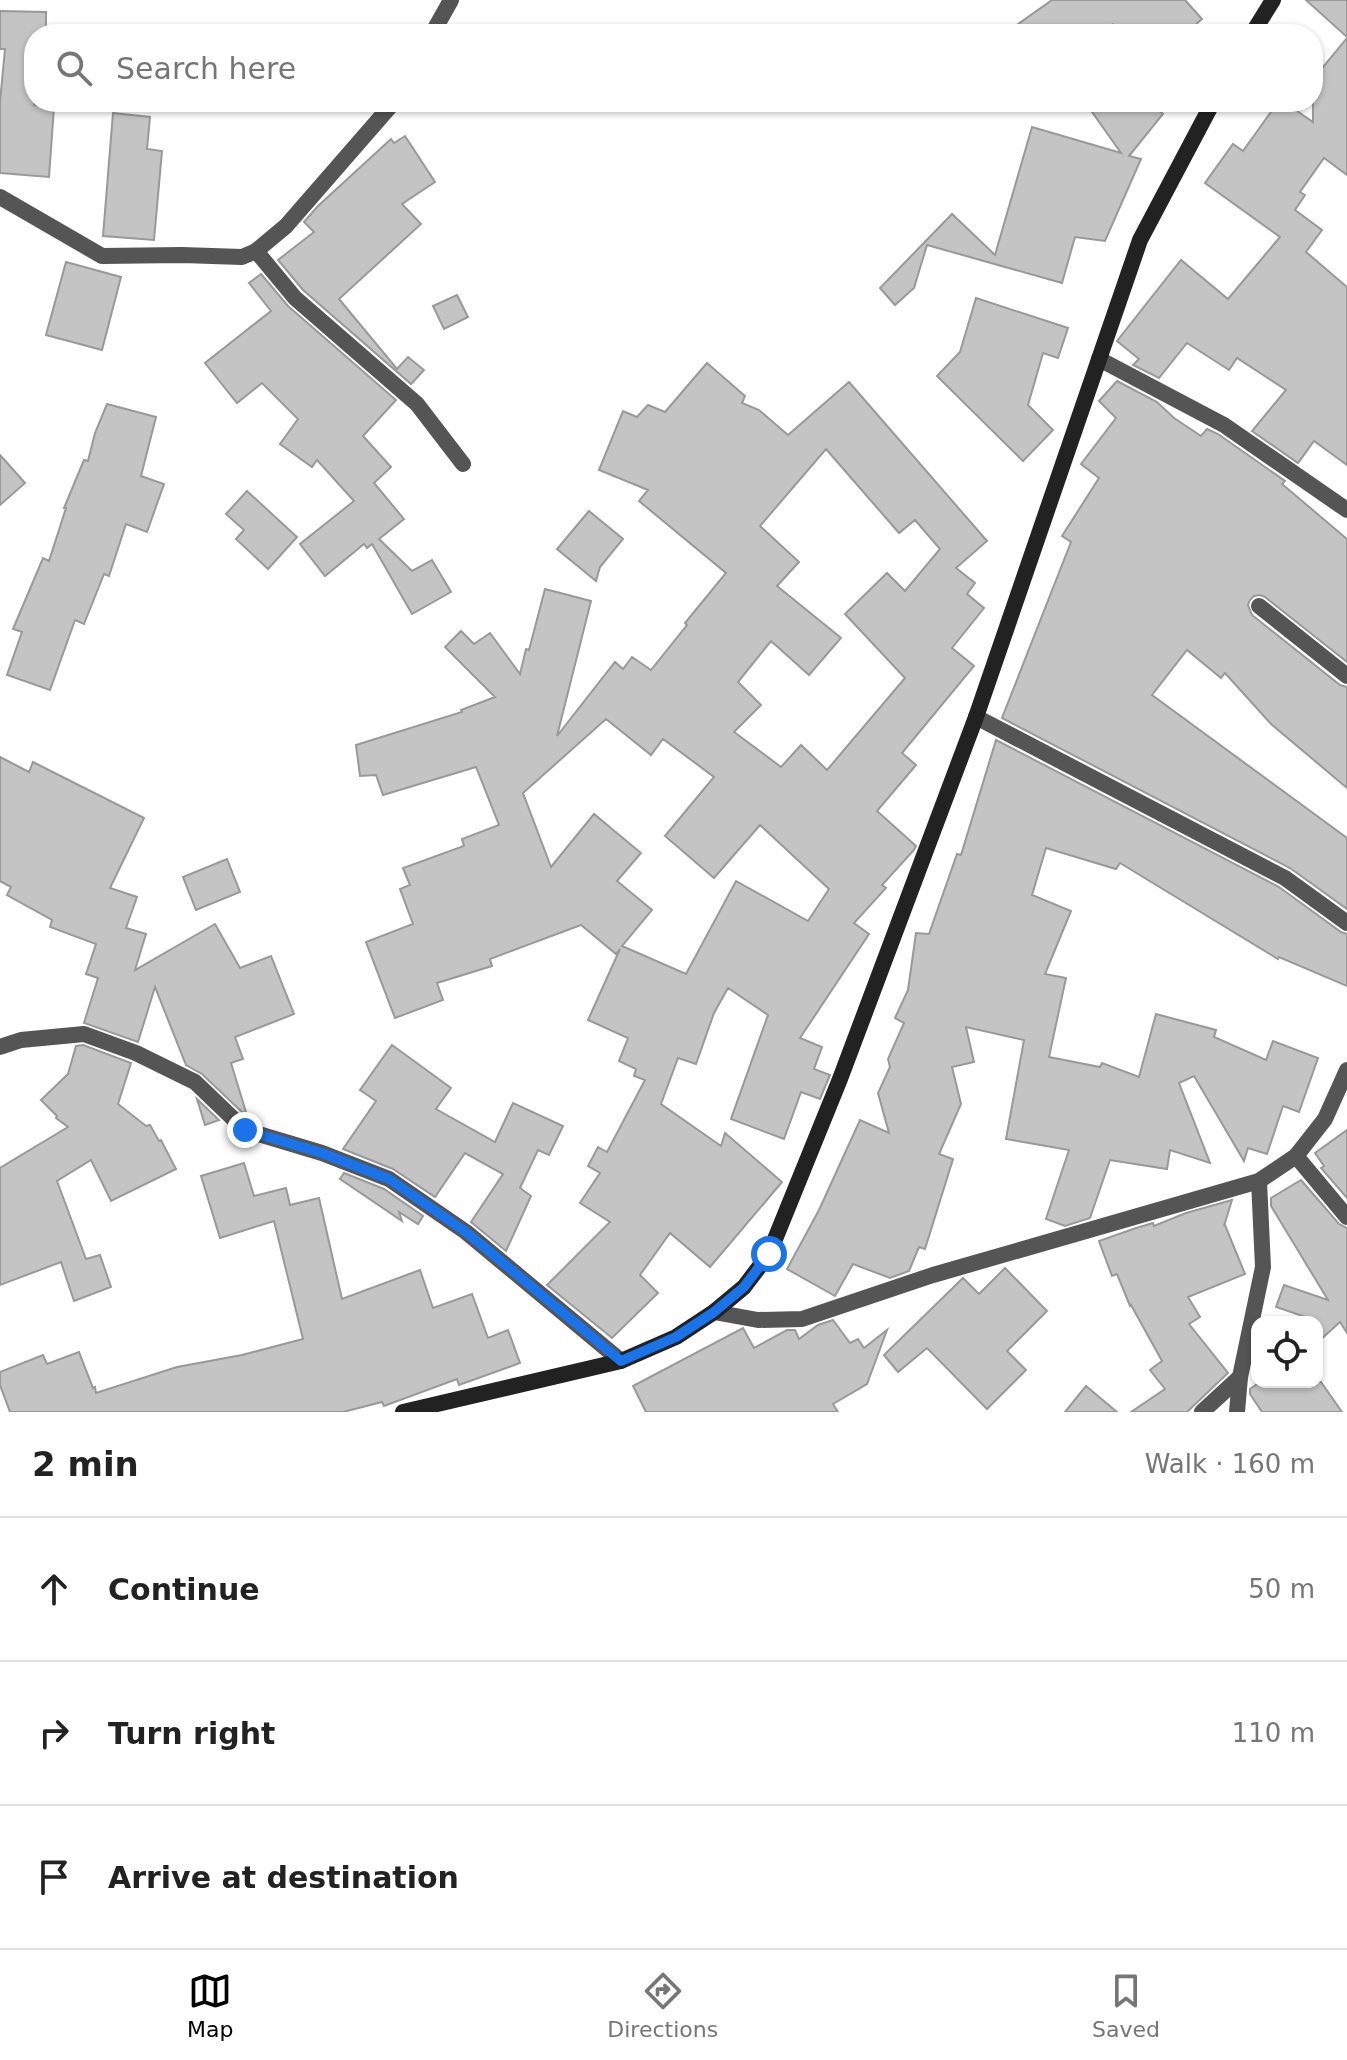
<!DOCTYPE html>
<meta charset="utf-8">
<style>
body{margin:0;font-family:"DejaVu Sans",sans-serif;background:#f2f2f2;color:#222}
.controls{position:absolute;right:24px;bottom:24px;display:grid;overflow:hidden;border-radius:16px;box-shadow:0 2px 6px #0004}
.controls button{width:72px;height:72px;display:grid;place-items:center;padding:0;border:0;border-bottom:2px solid #e0e0e0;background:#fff;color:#222;font:40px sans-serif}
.stop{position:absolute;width:24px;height:24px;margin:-18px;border:6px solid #1a73e8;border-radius:50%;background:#fff}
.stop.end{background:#1a73e8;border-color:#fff;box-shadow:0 2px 8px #0008}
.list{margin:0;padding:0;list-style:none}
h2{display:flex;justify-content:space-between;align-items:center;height:104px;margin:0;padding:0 32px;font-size:34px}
h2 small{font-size:26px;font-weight:400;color:#767676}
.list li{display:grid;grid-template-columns:52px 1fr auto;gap:24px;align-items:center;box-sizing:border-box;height:144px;padding:0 32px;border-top:2px solid #e0e0e0}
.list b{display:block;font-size:30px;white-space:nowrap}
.list em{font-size:26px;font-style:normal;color:#767676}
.icon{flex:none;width:44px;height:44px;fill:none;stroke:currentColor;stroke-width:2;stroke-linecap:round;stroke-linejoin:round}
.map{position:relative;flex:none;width:1347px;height:1412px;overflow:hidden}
.search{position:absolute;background:#fff;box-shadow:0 2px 6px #0004;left:24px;right:24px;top:24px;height:88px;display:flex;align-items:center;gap:20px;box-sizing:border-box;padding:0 28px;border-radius:32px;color:#767676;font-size:30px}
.sheet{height:536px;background:#fff}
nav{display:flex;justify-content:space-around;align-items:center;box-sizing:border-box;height:112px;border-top:2px solid #e0e0e0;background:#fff;font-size:22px;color:#767676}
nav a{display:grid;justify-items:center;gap:4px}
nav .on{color:#000}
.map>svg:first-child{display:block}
.building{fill:#c4c4c4;stroke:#999;stroke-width:2;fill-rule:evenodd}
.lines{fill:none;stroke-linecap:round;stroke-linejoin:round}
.street{stroke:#555;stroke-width:16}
.secondary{stroke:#222;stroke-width:16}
.route{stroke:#1a73e8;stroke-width:10}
</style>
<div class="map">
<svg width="1347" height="1412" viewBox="0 0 1347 1412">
<rect width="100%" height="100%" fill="#fff"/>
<g class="building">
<path d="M 1052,0 L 1185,0 L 1202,19 L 1185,34 L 1122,34 L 1113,24 L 1099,34 L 1004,34 Z"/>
<path d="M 1306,0 L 1347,0 L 1347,37 Z"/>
<path d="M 0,11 L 46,12 L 46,34 L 34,34 L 34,105 L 54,107 L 49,177 L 0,173 L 0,102 L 5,49 L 0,49 Z"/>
<path d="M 1347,38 L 1347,175 L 1324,158 L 1300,192 L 1305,195 L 1295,210 L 1322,230 L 1306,252 L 1347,287 L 1347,465 L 1314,441 L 1298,463 L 1252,431 L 1286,390 L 1237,358 L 1229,370 L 1187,343 L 1159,378 L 1133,365 L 1139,359 L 1117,341 L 1181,260 L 1228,299 L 1280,237 L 1205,183 L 1233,144 L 1243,151 L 1278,102 L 1284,102 L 1313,122 L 1313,79 Z"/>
<path d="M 1085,102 L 1149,102 L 1163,114 L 1129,156 L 1141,159 L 1105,241 L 1075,237 L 1062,283 L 927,245 L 914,288 L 895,305 L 880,288 L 952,214 L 995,255 L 1032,127 L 1121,153 Z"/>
<path d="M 113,113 L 150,117 L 147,149 L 162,151 L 154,240 L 103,236 Z"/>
<path d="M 405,136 L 435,182 L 402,204 L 421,224 L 339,299 L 397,369 L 408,357 L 424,370 L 411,384 L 303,290 L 278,260 L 314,232 L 304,222 L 318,206 L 391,139 L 394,143 Z"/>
<path d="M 66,262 L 121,277 L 102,350 L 46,335 Z"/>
<path d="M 261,274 L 288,306 L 396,400 L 363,436 L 391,467 L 374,483 L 404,519 L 379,539 L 412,571 L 432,560 L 451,592 L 412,614 L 372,544 L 367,548 L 364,544 L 325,576 L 300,544 L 354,501 L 317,460 L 312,467 L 280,444 L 298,419 L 262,383 L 237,403 L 205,363 L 271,311 L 249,283 Z"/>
<path d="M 457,295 L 468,317 L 444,329 L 433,306 Z"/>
<path d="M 976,298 L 1068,328 L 1058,358 L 1043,353 L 1028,405 L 1053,430 L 1023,461 L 937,376 L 960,352 Z"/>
<path d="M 707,363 L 745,396 L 742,403 L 759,410 L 788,435 L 849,382 L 987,541 L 956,568 L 975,583 L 967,594 L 984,608 L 952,648 L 974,666 L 902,753 L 916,765 L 877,811 L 916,846 L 914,850 L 882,885 L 886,888 L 854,923 L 869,934 L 800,1038 L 822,1047 L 814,1069 L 830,1075 L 820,1099 L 801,1092 L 784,1139 L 731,1119 L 768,1015 L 728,988 L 714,1013 L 696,1064 L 678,1058 L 661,1104 L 721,1146 L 725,1133 L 782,1182 L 710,1267 L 670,1233 L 640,1275 L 658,1293 L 612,1338 L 547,1285 L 610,1222 L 580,1203 L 600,1173 L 588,1166 L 598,1147 L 607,1152 L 645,1080 L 634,1076 L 636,1069 L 619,1061 L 628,1038 L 588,1020 L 620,949 L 616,954 L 581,925 L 490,959 L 492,966 L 437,983 L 443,1000 L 395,1018 L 366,942 L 413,924 L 400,889 L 410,885 L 403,868 L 464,846 L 462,839 L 499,825 L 476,767 L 383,795 L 376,775 L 360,776 L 356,745 L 462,712 L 461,710 L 495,697 L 445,647 L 461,631 L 474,644 L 490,633 L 520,674 L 526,649 L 529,650 L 545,589 L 591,601 L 557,736 L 615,662 L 623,669 L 632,657 L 651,670 L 687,625 L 685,623 L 726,573 L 639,501 L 648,490 L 599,470 L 623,411 L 637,417 L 648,405 L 665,412 ZM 826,449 L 899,533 L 915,520 L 940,549 L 905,591 L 887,573 L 845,614 L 905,678 L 827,770 L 801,745 L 781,767 L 734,732 L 761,705 L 738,682 L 771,641 L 809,675 L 841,638 L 777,586 L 799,562 L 760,526 ZM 606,719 L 651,755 L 663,739 L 714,777 L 665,836 L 714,878 L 760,825 L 829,889 L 808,921 L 736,881 L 686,974 L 622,946 L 652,910 L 617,881 L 641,853 L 594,814 L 551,867 L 523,793 Z"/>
<path d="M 1117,381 L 1157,402 L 1174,418 L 1201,436 L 1207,429 L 1218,434 L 1285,481 L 1282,484 L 1347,539 L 1347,662 L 1265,597 L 1260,595 L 1254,596 L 1250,600 L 1248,605 L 1252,615 L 1340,685 L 1347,687 L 1347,788 L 1271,724 L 1225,673 L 1221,678 L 1187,650 L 1152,695 L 1347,838 L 1347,909 L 1290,868 L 1002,718 L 1071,542 L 1062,536 L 1099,478 L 1081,464 L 1116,418 L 1099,401 Z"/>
<path d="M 107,404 L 156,417 L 141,476 L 164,484 L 147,532 L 126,524 L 109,576 L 104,574 L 84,624 L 75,620 L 50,690 L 7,675 L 22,632 L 13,629 L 43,558 L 49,561 L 66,508 L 64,508 L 84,460 L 88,461 L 95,433 Z"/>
<path d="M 0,455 L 25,483 L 0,505 Z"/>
<path d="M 247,491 L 297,537 L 268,569 L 236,539 L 244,530 L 226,514 Z"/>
<path d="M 589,511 L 623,539 L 600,567 L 596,581 L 557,549 Z"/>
<path d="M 996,740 L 1279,887 L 1341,932 L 1347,934 L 1347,986 L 1279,957 L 1278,959 L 1120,863 L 1116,869 L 1046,848 L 1032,895 L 1071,911 L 1045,974 L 1066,978 L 1049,1057 L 1100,1067 L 1102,1063 L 1139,1077 L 1156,1014 L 1216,1030 L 1214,1037 L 1266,1060 L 1273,1041 L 1318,1058 L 1299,1112 L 1283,1106 L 1267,1154 L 1248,1148 L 1244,1161 L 1194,1076 L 1179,1083 L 1210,1163 L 1170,1150 L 1167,1169 L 1110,1160 L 1090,1218 L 1065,1226 L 1046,1219 L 1069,1150 L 1006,1139 L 1024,1040 L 966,1027 L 974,1062 L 952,1067 L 961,1104 L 939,1154 L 953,1159 L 925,1249 L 919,1247 L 909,1271 L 890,1278 L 853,1264 L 835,1296 L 787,1269 L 819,1210 L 860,1120 L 889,1133 L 878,1093 L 890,1067 L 888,1059 L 904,1023 L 895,1018 L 908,990 L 916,933 L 929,934 L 957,854 L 961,855 Z"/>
<path d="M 0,757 L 29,772 L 33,762 L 144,818 L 110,888 L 137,897 L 126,928 L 146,934 L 135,970 L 215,924 L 240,968 L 271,956 L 294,1014 L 235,1037 L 243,1059 L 231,1063 L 246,1112 L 243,1113 L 202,1074 L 186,1065 L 155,987 L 138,1042 L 84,1023 L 98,978 L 86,974 L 96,944 L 50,927 L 52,920 L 7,895 L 11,887 L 0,881 Z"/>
<path d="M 227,859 L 240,892 L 196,910 L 183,877 Z"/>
<path d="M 83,1045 L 131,1063 L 118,1104 L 146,1126 L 150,1125 L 159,1141 L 161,1140 L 176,1169 L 111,1201 L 91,1160 L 57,1181 L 86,1259 L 100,1255 L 111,1287 L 74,1301 L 61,1262 L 0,1285 L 0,1168 L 68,1127 L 56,1118 L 57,1116 L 41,1100 L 68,1074 L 76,1046 Z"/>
<path d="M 392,1045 L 451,1088 L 436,1109 L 495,1142 L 513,1103 L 563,1126 L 549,1155 L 538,1150 L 520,1188 L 531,1196 L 506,1251 L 471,1222 L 503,1174 L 465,1153 L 435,1197 L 393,1169 L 343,1149 L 376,1101 L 360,1090 Z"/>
<path d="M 197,1099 L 219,1120 L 205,1125 Z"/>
<path d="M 1347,1130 L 1347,1198 L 1321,1168 L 1324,1166 L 1315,1153 Z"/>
<path d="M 244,1163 L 254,1196 L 286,1188 L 290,1205 L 319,1198 L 342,1299 L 420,1270 L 433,1308 L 472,1294 L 488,1338 L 508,1330 L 520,1363 L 459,1385 L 457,1379 L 384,1406 L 382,1402 L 343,1412 L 10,1412 L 0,1385 L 0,1372 L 43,1355 L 47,1364 L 79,1352 L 93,1388 L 95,1387 L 96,1393 L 177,1367 L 242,1355 L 303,1339 L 274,1221 L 220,1238 L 201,1176 Z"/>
<path d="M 344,1173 L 384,1189 L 423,1216 L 418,1224 L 399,1212 L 402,1221 L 340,1179 Z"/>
<path d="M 1301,1180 L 1339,1224 L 1347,1228 L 1347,1333 L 1340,1322 L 1317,1343 L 1317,1321 L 1276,1307 L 1284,1285 L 1328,1300 L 1271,1206 L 1271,1198 Z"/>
<path d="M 1232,1200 L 1224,1226 L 1225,1225 L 1245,1274 L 1188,1297 L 1200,1317 L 1189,1324 L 1228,1373 L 1187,1412 L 1131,1412 L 1165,1389 L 1150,1370 L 1162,1361 L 1131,1305 L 1130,1306 L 1117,1274 L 1112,1276 L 1099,1241 L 1136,1228 L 1153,1223 L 1154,1226 L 1186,1213 Z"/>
<path d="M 1005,1268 L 1047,1311 L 1007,1351 L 1026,1370 L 987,1409 L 927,1348 L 898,1372 L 884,1355 L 963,1278 L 979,1294 Z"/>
<path d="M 833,1320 L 850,1343 L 858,1339 L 864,1348 L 887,1330 L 867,1384 L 833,1404 L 838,1412 L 646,1412 L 633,1386 L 743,1328 L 754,1348 L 787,1330 L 795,1330 L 799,1339 L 818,1325 Z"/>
<path d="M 1260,1382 L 1321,1382 L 1342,1412 L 1262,1412 L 1250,1394 L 1250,1389 Z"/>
<path d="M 1086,1386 L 1117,1412 L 1065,1412 Z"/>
</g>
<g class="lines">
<g class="street">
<path d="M 432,34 L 451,0"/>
<path d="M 0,197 L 102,256 L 182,255 L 242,257 L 256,251 L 286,226 L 394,102"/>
<path d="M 256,251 L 295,298 L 417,404 L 463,464"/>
<path d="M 1099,359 L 1224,425 L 1347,510"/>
<path d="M 1259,606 L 1347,676"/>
<path d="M 976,717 L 1285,878 L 1347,923"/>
<path d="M 0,1047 L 21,1040 L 84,1034 L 136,1053 L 195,1082 L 245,1130 L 322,1153 L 389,1179 L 466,1232 L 621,1361"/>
<path d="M 1296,1156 L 1347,1217"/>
<path d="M 714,1312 L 758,1320 L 802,1319 L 933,1275 L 1259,1181 L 1296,1156 L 1325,1119 L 1347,1070"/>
<path d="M 1202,1412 L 1240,1377"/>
<path d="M 1237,1412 L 1240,1377 L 1263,1267 L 1259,1181"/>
</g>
<g class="secondary">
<path d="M 1252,34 L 1273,0"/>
<path d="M 403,1412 L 621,1361 L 676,1337 L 714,1312 L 744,1287 L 769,1254 L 840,1079 L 976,717 L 1140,240 L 1213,102"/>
</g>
</g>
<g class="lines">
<path class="route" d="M 245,1130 L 322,1153 L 389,1179 L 466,1232 L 621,1361 L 676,1337 L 714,1312 L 744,1287 L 769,1254"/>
</g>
</svg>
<div class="controls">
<button><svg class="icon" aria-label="locate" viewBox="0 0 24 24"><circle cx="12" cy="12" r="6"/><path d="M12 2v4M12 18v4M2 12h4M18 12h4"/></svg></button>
</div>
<div class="stop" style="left:769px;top:1254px"></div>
<div class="stop end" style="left:245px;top:1130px"></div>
<div class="search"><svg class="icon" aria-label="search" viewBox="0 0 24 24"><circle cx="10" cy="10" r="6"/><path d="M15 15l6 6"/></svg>Search here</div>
</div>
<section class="sheet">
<h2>2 min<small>Walk · 160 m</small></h2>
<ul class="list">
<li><svg class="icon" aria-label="ahead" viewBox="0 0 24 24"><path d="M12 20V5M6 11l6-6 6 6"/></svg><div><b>Continue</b></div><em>50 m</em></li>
<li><svg class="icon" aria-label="right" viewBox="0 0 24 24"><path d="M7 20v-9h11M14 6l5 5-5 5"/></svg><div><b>Turn right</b></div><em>110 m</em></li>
<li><svg class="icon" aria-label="arrive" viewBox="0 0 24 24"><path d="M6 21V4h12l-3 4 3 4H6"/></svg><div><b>Arrive at destination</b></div></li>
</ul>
</section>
<nav>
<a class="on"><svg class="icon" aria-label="map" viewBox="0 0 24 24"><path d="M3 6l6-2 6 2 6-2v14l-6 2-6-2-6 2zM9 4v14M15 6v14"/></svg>Map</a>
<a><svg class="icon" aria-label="directions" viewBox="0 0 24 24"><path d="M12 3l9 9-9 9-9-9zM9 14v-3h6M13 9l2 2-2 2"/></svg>Directions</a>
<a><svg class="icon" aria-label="saved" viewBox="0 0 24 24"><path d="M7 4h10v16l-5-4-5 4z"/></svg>Saved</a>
</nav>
